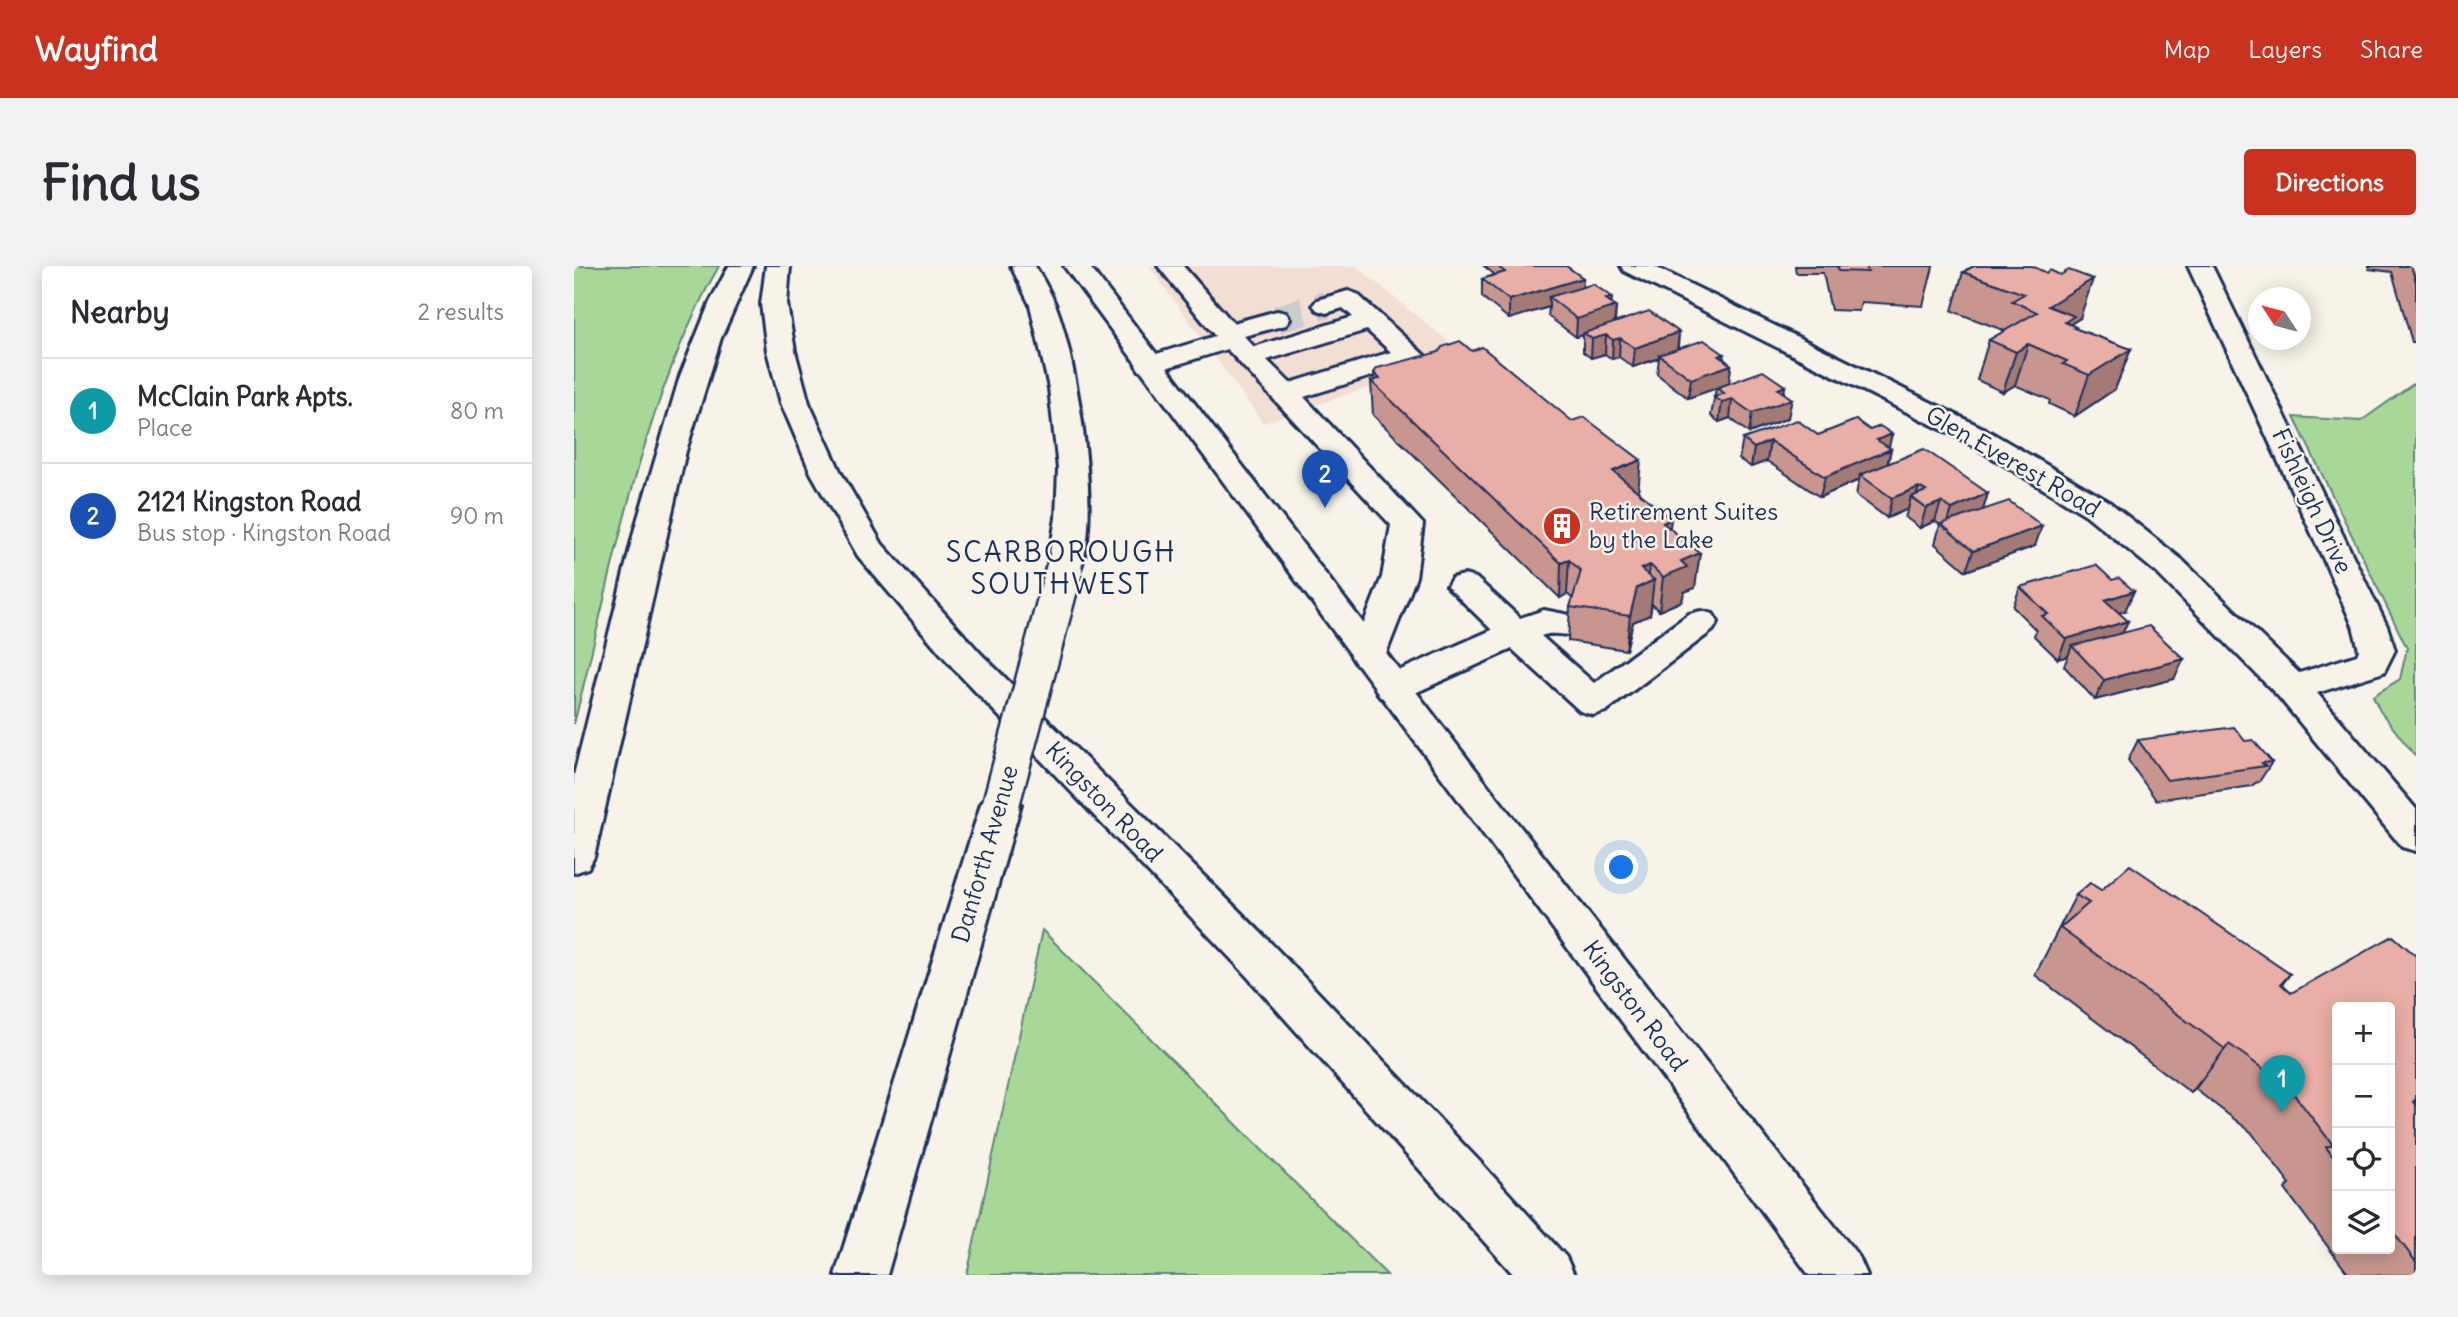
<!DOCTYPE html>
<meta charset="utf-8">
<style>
body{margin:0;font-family:Delius,sans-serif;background:#f2f2f3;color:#2b2b33}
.controls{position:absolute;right:21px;bottom:21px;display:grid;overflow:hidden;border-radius:7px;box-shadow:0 4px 18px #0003}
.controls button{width:63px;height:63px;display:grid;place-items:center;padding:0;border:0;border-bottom:2px solid #e1e1e2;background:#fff;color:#2b2b33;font:35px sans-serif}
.compass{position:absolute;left:1674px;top:21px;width:63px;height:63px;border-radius:50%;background:#fff;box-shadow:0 4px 18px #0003;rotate:306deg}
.you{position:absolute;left:1048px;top:602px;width:24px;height:24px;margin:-18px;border:5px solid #fff;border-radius:50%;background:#1a73e8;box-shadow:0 0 0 10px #1a73e833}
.badge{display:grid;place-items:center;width:46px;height:46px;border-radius:50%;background:#c8321e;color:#fff;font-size:23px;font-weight:700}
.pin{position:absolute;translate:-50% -58px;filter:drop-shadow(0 2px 4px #0008)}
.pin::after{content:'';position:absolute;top:37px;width:24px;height:21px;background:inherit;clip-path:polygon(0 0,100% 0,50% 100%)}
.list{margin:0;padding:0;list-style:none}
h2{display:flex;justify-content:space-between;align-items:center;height:91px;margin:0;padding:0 28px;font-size:30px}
h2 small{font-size:23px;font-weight:400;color:#7c7c81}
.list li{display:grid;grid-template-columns:46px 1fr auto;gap:21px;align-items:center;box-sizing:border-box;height:105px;padding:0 28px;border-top:2px solid #e1e1e2}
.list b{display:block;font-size:26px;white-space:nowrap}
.list p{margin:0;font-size:23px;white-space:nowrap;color:#7c7c81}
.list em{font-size:23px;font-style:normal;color:#7c7c81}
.icon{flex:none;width:38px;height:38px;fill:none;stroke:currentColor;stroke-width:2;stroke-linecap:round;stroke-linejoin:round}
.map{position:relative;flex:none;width:1842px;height:1009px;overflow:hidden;border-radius:7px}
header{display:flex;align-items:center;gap:42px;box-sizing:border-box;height:98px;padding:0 35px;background:#c8321e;color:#fff}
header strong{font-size:33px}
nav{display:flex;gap:38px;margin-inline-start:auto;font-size:24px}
.intro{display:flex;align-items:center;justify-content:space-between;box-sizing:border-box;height:168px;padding:0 42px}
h1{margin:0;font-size:49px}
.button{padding:18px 32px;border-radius:7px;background:#c8321e;color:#fff;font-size:24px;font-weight:700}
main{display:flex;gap:42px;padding:0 42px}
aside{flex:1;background:#fff;border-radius:7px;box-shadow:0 4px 18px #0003}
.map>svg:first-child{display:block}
.built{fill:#f3ded4}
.green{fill:#a7d898;stroke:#61847b;stroke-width:2}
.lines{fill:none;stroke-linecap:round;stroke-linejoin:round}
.minor-tunnel{stroke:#cbcccc;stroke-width:28;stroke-dasharray:28 14;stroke-linecap:butt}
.minor-casing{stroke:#1b2f5e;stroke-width:6}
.major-casing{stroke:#1b2f5e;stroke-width:6}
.minor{fill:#f7f3e8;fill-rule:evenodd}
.major{fill:#f7f3e8;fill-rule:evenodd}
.major-bridge-casing{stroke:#1b2f5e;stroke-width:41;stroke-linecap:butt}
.major-bridge{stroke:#f7f3e8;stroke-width:36}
.wall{fill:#c8968f;stroke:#1b2f5e;stroke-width:2;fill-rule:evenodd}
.shaded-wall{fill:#a37a74;stroke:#1b2f5e;stroke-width:2}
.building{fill:#e9aea6;stroke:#1b2f5e;stroke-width:2}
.labels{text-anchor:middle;stroke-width:5;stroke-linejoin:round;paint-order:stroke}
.street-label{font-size:24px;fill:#1b2f5e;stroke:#f7f3e8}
.poi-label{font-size:24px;fill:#1b2f5e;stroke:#f7f3e8;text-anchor:start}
.quarter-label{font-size:28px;letter-spacing:2px;fill:#1b2f5e;stroke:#f7f3e8}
</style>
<header>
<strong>Wayfind</strong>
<nav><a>Map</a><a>Layers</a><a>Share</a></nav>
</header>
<div class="intro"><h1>Find us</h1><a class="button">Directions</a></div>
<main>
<aside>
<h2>Nearby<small>2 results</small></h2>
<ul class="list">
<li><span class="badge" style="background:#0f9aa8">1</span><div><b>McClain Park Apts.</b><p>Place</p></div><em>80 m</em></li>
<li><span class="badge" style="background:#1a4fb4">2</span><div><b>2121 Kingston Road</b><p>Bus stop · Kingston Road</p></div><em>90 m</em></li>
</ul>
</aside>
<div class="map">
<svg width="1842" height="1009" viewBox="0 0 1842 1009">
<rect width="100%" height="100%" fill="#f7f3e8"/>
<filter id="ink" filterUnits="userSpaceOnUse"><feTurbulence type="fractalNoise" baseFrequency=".0143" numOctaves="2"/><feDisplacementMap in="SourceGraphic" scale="14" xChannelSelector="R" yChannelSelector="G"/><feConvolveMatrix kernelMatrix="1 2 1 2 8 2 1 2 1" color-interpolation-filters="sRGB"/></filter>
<g filter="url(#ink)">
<path class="built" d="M 575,0 L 782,0 L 891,89 L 689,157 Z"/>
<g class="green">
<path d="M 0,0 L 145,0 C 68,134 38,309 0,458 Z"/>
<path d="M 1842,116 L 1842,491 L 1806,445 L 1799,430 L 1826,413 L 1833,382 L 1720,151 L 1787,155 Z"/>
<path d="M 468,664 L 813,1009 L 393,1009 Z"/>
</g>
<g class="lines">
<path class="minor-tunnel" d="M 703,53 L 752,39"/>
<g class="minor-casing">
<g id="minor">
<path d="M 584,0 L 609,0 L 659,57 L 703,45 L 712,47 L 716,53 L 712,59 L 670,70 L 680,81 L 779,51 L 769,42 L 752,47 L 743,44 L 739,39 L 743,34 L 774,25 L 783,28 L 850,89 L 846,95 L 730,131 L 849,258 L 842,311 L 808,398 L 795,402 L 782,398 L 777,390 L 808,311 L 817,259 L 653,83 L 576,107 L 566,105 L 562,99 L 566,93 L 641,70 ZM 793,64 L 817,86 L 716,117 L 693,94 Z"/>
<path d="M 1047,0 L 1079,0 L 1411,163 L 1534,235 L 1607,293 L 1725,407 L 1783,389 L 1785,384 L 1779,360 L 1749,292 L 1614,0 L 1638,0 L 1813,360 L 1821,384 L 1810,406 L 1743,427 L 1842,543 L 1842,585 L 1828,581 L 1705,431 L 1583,307 L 1512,249 L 1391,175 L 1050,5 Z"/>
<path d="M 890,309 L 902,312 L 946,352 L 970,344 L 1011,352 L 1016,360 L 1011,368 C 995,372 980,364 967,370 L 1020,417 L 1115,348 L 1127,345 L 1139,348 L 1144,356 L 1139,364 L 1032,445 L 1019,449 L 1006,445 L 938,383 L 832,431 L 819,434 L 806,431 L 801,422 L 806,413 L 918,364 L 873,320 L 878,312 Z"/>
</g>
</g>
<g class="major-casing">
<g id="major">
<path d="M 155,0 L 179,0 L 147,72 L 112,185 L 20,591 L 14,602 L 0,607 L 0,509 L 61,262 L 106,110 L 136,36 Z"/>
<path d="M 192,0 L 216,0 L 213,38 L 221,85 L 235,137 L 267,207 L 308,278 L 407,388 L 692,672 L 907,897 L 992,991 L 1000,1009 L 940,1009 L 662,698 L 381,404 L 284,290 L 237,207 L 207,137 L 193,85 L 187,38 Z"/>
<path d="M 437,0 L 461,0 C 468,12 476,25 481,38 C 502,88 532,266 502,311 L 490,314 L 478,311 L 473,304 L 482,252 L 484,203 L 475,122 L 456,39 Z"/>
<path d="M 490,0 L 515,0 L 922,530 L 1285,991 L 1293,1009 L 1235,1009 Z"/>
<path d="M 427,523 L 441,528 L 447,538 L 313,1009 L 261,1009 L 407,538 L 413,528 Z"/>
</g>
</g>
<use href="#minor" class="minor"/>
<use href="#major" class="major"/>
<g class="major-bridge-casing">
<path id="major-bridge" d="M 427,538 L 490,304"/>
</g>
<use href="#major-bridge" class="major-bridge"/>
</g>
<g class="wall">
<path d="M 910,0 L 992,0 L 1008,21 L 1038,31 L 1037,37 L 1042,40 L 1041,57 L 1105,66 L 1104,82 L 1150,88 L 1150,93 L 1157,99 L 1155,117 L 1211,120 L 1210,127 L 1214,152 L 1175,167 L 1156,152 L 1145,156 L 1137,150 L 1142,122 L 1114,132 L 1083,108 L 1085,92 L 1059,101 L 1045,91 L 1038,93 L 1031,88 L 1017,92 L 1009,86 L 1009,69 L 1002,71 L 974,50 L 975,41 L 935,53 L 908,31 L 908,13 L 921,9 Z"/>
<path d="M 1221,0 L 1359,0 L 1359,1 L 1349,40 L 1287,36 L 1285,45 L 1257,44 L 1249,7 L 1222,7 Z"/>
<path d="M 1400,0 L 1506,52 L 1498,57 L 1497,59 L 1502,63 L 1557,83 L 1541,123 L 1501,150 L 1475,138 L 1476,134 L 1441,119 L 1429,126 L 1403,114 L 1415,74 L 1429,66 L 1429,64 L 1378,45 L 1389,6 Z"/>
<path d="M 1794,0 L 1842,0 L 1842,76 L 1838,76 L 1818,6 L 1795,3 Z"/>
<path d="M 800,107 L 1064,225 L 1096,262 L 1121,322 L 1110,326 L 1108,335 L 1085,345 L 1078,338 L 1076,349 L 1059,356 L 1052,384 L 994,375 L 996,341 L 999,333 L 993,328 L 986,332 L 799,149 L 797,115 L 801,114 Z"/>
<path d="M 1296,164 L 1318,168 L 1314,182 L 1317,183 L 1314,198 L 1414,227 L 1409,244 L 1461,280 L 1392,305 L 1361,278 L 1366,259 L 1361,255 L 1346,262 L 1331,251 L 1334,243 L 1313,252 L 1282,229 L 1285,214 L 1246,231 L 1193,195 L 1177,201 L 1165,193 L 1169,173 L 1244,169 Z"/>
<path d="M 1446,321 L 1551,345 L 1545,347 L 1548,367 L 1600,413 L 1521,434 L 1490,400 L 1494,390 L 1484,393 L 1460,370 L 1462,364 L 1439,341 Z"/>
<path d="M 1564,474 L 1671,475 L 1698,496 L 1685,516 L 1681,517 L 1678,520 L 1582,534 L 1554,494 Z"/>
<path d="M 1527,624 L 1716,708 L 1708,719 L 1717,727 L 1842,690 L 1842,1009 L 1775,1009 L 1711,923 L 1716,918 L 1677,866 L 1621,823 L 1617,827 L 1461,709 L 1502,629 ZM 1763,741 L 1816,741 L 1816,983 L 1763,983 Z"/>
</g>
<g class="shaded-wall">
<path d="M 1009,12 L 1008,30 L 975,31 L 975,41 L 935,53 L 935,34 Z"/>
<path d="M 1519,13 L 1506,52 L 1498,57 L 1486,90 L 1474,40 Z"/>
<path d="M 1038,31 L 1037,42 L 1042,40 L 1040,59 L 1010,67 L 1009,69 L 1002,71 L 1003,53 L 1032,33 Z"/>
<path d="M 1105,66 L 1103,85 L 1085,89 L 1085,92 L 1059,101 L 1061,82 Z"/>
<path d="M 1032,69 L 1031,88 L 1017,92 L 1018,73 Z"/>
<path d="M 1046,72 L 1045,91 L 1038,93 L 1039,74 Z"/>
<path d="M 1454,78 L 1441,119 L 1429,126 L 1442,86 Z"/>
<path d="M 1557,83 L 1541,123 L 1501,150 L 1515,109 Z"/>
<path d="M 1150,88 L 1148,102 L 1157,99 L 1155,118 L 1114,132 L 1117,113 L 1145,90 Z"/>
<path d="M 1211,120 L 1208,136 L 1218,133 L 1214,152 L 1175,167 L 1178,147 L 1204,123 Z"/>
<path d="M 1158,133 L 1156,152 L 1145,156 L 1148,136 Z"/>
<path d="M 1318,168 L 1314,185 L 1317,183 L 1312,203 L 1286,209 L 1285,214 L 1246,231 L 1251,211 L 1303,174 Z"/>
<path d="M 1196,175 L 1193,195 L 1177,201 L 1180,182 Z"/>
<path d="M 1067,194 L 1064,228 L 1039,205 Z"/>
<path d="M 1345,221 L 1341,234 L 1337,231 L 1334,243 L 1313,252 L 1318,232 Z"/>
<path d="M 1414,227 L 1408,247 L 1372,263 L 1378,243 Z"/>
<path d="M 1367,236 L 1361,255 L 1346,262 L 1352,242 Z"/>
<path d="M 1097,253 L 1093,287 L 1089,257 Z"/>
<path d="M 1468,260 L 1461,280 L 1392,305 L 1399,285 Z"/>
<path d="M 1126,287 L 1121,322 L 1110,326 L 1108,335 L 1085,345 L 1089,311 L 1107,295 Z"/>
<path d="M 995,294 L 993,328 L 986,332 L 987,297 Z"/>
<path d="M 1076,299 L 1074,317 L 1080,314 L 1076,349 L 1059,356 L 1052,384 L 1056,350 L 1067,303 Z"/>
<path d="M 1560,325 L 1551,345 L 1522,354 L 1531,334 Z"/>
<path d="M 1554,355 L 1545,375 L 1498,380 L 1494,390 L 1484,393 L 1492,373 Z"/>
<path d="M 1610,393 L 1600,413 L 1521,434 L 1530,414 Z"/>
<path d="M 1655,778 L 1621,823 L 1617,827 L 1651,783 Z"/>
</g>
<g class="building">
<path d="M 923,0 L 992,0 L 1009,12 L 935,34 L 908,13 L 931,6 Z"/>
<path d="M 1263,0 L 1292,0 L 1294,6 L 1265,5 Z"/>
<path d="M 1400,0 L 1458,0 L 1473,7 L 1476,4 L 1486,9 L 1495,4 L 1519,13 L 1474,40 L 1500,50 L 1491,56 L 1502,61 L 1500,62 L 1557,83 L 1515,109 L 1489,98 L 1493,95 L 1454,78 L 1442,86 L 1415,74 L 1463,46 L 1438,35 L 1450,28 L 1389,6 Z"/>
<path d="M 1837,0 L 1842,0 L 1842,16 Z"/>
<path d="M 1019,18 L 1038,31 L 1032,33 L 1042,40 L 1003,53 L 975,31 Z"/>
<path d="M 1075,45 L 1105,66 L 1061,82 L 1046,72 L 1039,74 L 1032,69 L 1018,73 L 1010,67 Z"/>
<path d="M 1130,74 L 1150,88 L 1145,90 L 1157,99 L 1117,113 L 1085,89 Z"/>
<path d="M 886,75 L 898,85 L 908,81 L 998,155 L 1010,151 L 1067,194 L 1039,205 L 1097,253 L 1089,257 L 1126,287 L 1107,295 L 1113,301 L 1089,311 L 1076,299 L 1067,303 L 1080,314 L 1063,322 L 1056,350 L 996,341 L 1007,305 L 995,294 L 987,297 L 797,115 L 806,113 L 800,107 L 803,102 L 865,86 L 868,81 Z"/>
<path d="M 1189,105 L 1211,120 L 1204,123 L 1218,133 L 1178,147 L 1158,133 L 1148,136 L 1140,131 L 1150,127 L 1142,122 Z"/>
<path d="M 1223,154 L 1244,169 L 1282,154 L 1296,164 L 1306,160 L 1318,168 L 1303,174 L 1317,183 L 1251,211 L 1196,175 L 1180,182 L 1169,173 Z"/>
<path d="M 1350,183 L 1414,227 L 1378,243 L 1367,236 L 1352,242 L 1337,231 L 1352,225 L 1345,221 L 1318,232 L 1286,209 Z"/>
<path d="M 1435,235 L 1468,260 L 1399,285 L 1367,258 Z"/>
<path d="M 1522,299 L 1538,314 L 1545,312 L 1560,325 L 1531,334 L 1554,355 L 1492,373 L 1468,350 L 1474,348 L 1446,321 Z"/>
<path d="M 1575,360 L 1610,393 L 1530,414 L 1498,380 Z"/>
<path d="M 1660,461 L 1671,475 L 1679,474 L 1698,496 L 1688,497 L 1691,500 L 1593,514 L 1564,474 Z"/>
<path d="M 1556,599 L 1716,708 L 1707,718 L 1717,727 L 1819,670 L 1842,690 L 1842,833 L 1839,836 L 1842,839 L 1842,996 L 1816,962 L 1816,741 L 1763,741 L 1763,896 L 1752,881 L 1759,879 L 1715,822 L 1655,778 L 1651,783 L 1486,662 L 1515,637 L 1502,629 L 1516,617 L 1527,624 Z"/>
</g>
</g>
<defs>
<g id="building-disc" transform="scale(2.0125)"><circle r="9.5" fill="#c8321e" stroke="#f7f3e8"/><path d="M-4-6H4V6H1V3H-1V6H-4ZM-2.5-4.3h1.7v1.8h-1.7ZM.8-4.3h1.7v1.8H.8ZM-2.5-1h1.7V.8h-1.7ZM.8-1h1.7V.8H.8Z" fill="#fff"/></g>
</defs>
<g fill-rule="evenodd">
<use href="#building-disc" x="988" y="260"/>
</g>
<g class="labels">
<g class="street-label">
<text transform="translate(1439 196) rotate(30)" y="8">Glen Everest Road</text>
<text transform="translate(1738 235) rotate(65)" y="8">Fishleigh Drive</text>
<text transform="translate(530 536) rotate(46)" y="8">Kingston Road</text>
<text transform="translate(411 588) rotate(-74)" y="8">Danforth Avenue</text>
<text transform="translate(1061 740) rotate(53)" y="8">Kingston Road</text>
</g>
<g class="poi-label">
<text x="1015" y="254">Retirement Suites<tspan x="1015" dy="28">by the Lake</tspan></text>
</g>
<g class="quarter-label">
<text x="487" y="296">SCARBOROUGH<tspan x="487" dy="32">SOUTHWEST</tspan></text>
</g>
</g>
</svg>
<div class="controls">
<button>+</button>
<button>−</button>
<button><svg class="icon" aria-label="locate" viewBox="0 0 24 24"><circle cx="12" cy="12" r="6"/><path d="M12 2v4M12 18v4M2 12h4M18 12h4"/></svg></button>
<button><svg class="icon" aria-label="layers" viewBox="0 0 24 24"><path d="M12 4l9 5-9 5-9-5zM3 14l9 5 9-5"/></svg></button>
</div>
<svg class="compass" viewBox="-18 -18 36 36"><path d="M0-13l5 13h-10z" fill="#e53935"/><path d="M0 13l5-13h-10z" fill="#7c7c81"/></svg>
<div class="you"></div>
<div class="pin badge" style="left:1708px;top:847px;background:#0f9aa8">1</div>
<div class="pin badge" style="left:751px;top:242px;background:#1a4fb4">2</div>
</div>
</main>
